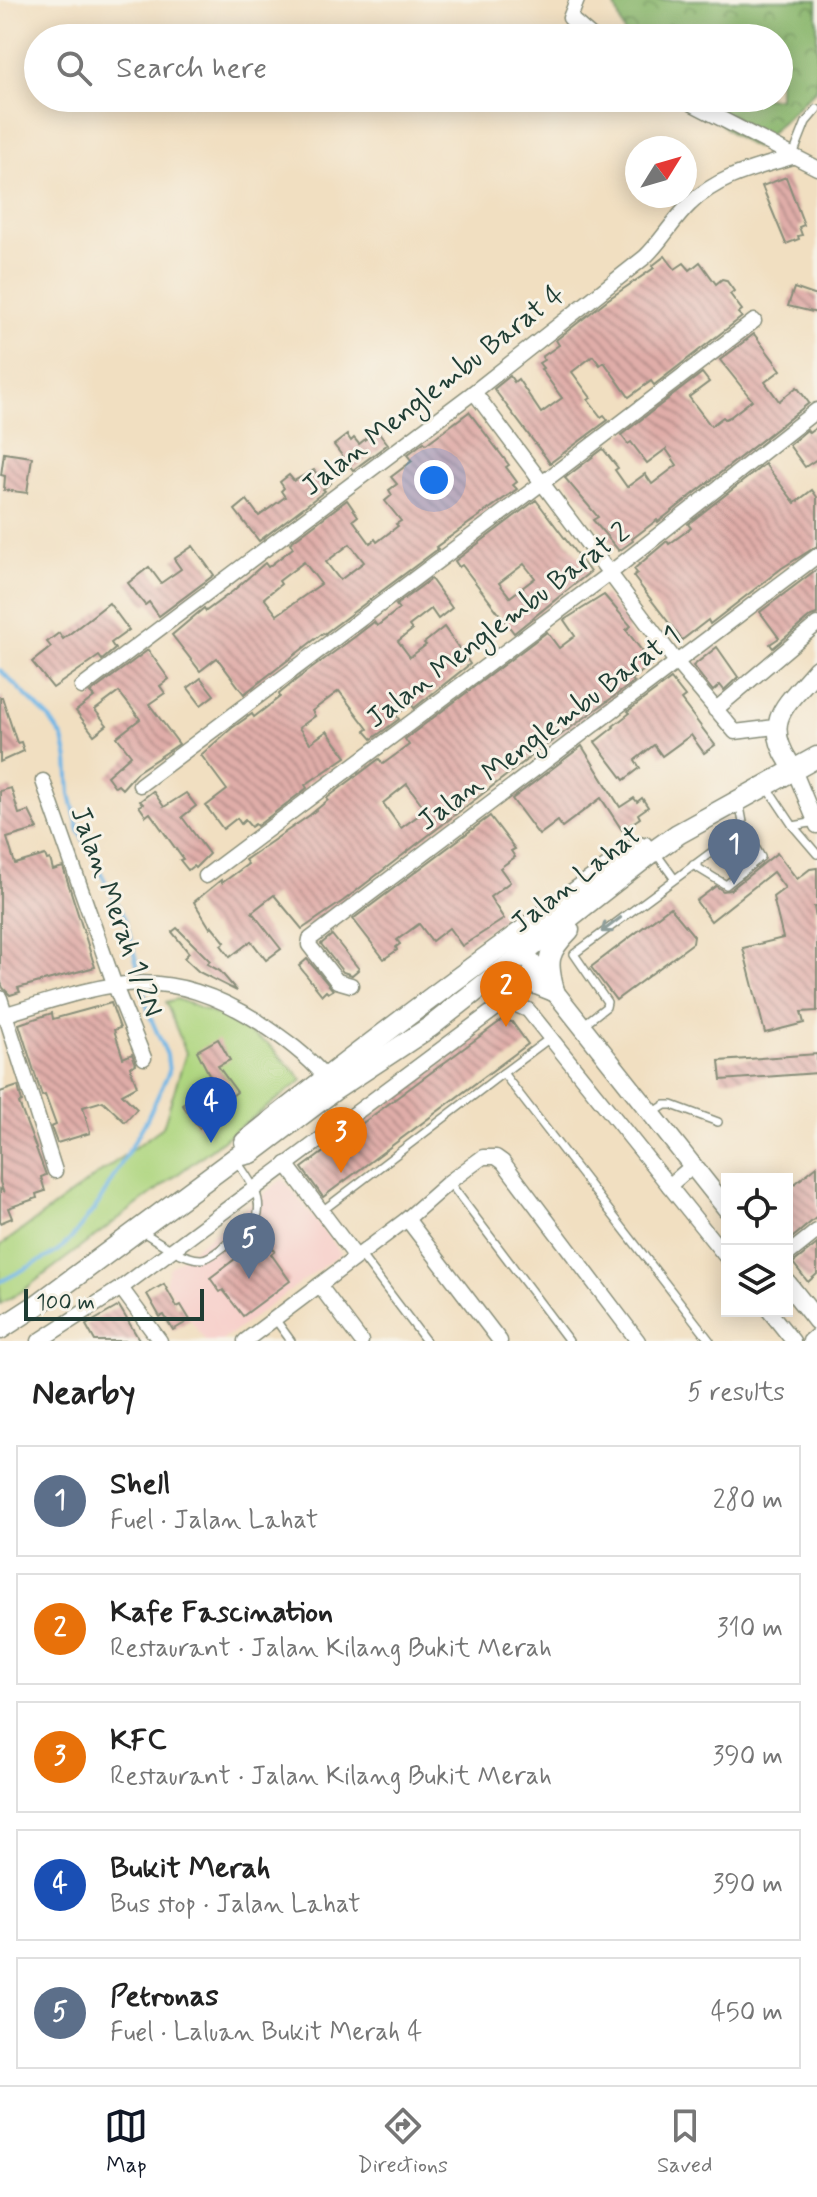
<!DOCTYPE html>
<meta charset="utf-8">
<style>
body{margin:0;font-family:Mynerve,sans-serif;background:#f2f2f2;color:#222}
.controls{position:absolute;right:24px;bottom:24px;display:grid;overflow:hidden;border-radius:0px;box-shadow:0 4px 20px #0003}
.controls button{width:72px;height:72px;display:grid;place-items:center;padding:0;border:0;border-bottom:2px solid #e0e0e0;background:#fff;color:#222;font:40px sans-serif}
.compass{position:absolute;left:625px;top:136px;width:72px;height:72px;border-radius:50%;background:#fff;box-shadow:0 4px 20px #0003;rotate:53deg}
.scale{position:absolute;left:24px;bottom:20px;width:180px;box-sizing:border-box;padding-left:8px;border:4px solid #1f3d34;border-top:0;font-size:22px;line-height:28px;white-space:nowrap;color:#1f3d34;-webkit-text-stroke:6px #f7f3e8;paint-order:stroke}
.you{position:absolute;left:434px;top:480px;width:28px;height:28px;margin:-20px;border:6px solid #fff;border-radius:50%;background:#1a73e8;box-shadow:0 0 0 12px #1a73e833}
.badge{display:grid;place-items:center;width:52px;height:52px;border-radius:50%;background:#111827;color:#fff;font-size:26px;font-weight:700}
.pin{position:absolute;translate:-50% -66px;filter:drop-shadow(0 2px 4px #0008)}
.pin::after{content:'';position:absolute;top:42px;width:28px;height:24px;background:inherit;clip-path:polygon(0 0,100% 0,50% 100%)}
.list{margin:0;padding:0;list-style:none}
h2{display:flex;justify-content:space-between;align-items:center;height:104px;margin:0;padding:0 32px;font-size:34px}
h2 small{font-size:26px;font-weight:400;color:#767676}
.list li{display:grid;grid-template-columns:52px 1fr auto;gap:24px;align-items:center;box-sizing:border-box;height:112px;margin:0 16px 16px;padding:0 16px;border:2px solid #e0e0e0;border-radius:0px}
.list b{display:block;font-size:30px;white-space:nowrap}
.list p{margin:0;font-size:26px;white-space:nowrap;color:#767676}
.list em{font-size:26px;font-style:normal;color:#767676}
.icon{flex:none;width:44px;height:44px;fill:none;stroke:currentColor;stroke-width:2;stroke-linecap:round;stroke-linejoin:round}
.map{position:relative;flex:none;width:817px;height:1341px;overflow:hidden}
.search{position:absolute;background:#fff;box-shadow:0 4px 20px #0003;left:24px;right:24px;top:24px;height:88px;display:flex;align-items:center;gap:20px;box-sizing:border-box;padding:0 28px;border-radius:44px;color:#767676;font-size:30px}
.sheet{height:744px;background:#fff}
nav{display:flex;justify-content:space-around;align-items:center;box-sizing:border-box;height:112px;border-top:2px solid #e0e0e0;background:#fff;font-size:22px;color:#767676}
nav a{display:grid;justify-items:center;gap:4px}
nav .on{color:#111827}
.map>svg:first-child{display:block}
.built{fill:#f7d0cb}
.green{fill:#afd680;stroke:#678a5a;stroke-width:2}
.forest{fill:url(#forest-crowns);stroke:#557a51;stroke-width:2}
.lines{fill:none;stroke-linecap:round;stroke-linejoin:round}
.stream{stroke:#6fb6e6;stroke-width:4}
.building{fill:url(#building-back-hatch);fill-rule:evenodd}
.lane-casing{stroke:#888e7a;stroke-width:10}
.street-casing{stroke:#888e7a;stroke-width:17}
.secondary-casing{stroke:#888e7a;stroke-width:21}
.primary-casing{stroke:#888e7a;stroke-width:23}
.lane{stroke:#fff;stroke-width:7}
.street{stroke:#fff;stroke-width:14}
.secondary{stroke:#fff;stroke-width:18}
.primary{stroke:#fff;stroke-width:20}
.oneway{stroke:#8f9e9a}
.labels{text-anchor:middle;stroke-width:6;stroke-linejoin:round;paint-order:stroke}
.street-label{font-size:28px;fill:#1f3d34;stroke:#f7f3e8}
</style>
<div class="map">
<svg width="817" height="1341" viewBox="0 0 817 1341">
<defs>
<pattern id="forest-crowns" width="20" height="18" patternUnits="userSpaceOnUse" patternTransform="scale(2)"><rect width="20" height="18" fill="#8bb76e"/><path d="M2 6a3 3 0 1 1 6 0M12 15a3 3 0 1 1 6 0" fill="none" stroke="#71965b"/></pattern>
<pattern id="building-back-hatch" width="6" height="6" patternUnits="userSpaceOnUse" patternTransform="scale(2)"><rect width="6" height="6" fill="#e0ada9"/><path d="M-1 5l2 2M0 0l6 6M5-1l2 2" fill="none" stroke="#b58e8a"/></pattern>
</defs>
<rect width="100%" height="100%" fill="#f7f3e8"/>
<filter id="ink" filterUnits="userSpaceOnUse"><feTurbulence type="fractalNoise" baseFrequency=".0125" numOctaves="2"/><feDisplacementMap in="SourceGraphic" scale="16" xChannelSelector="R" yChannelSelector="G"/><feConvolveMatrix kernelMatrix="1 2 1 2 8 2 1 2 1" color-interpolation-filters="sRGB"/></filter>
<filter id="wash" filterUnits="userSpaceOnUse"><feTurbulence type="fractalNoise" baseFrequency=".006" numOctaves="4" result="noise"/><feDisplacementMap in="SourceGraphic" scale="32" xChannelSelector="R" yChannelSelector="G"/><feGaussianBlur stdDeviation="1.8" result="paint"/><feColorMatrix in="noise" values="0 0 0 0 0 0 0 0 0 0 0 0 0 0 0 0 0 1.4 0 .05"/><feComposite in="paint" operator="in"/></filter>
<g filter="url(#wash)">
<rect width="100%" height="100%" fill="#f1dfc1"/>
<path class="built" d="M 283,1179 L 341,1253 L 222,1341 L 205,1341 L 165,1283 L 169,1268 Z"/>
<path class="green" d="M 177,999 L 219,1016 L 268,1044 L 303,1080 L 21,1292 L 0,1304 L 0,1246 L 163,1127 L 186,1053 L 166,1002 Z"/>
<path class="forest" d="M 613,0 L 817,0 L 817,88 L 755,148 L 732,134 L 692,98 L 779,98 L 779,38 L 626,38 Z"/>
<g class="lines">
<g class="stream">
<path d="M 0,670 L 49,718 L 63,738 L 68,760 L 70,794 L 79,831 L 126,921 L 141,980"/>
<path d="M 0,1282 L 57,1252 L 72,1238 L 98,1204 L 146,1121 L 169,1072 L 167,1055 L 149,1014 L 143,988"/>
</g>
</g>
<g id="blocks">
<g class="building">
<path d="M 786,177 L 804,225 L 799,227 L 802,235 L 798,236 L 799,239 L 786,244 L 762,186 Z"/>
<path d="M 665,256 L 675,269 L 684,263 L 690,270 L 700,262 L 716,284 L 722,279 L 726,280 L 734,291 L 730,294 L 742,310 L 738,313 L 742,317 L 654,385 L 651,381 L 629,397 L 604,362 L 600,365 L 593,356 L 572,372 L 591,398 L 588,400 L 601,417 L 604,415 L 608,420 L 550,463 L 494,389 L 510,376 L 514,382 L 518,379 L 541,413 L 562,398 L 541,369 L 543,368 L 539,363 L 544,360 L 542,357 L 559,345 L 556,340 L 607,300 L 654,268 L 652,266 Z"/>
<path d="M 794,288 L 817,296 L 817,313 L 788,306 Z"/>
<path d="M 754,334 L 781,370 L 765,382 L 779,401 L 797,387 L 809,403 L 658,522 L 657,520 L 632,539 L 633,541 L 619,551 L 593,520 L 598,517 L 565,478 L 603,449 L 618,468 L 615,470 L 627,487 L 645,474 L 652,484 L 677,465 L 666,449 L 647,463 L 631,442 L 628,444 L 621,435 L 702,373 L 709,382 L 689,397 L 711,426 L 723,417 L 725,419 L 730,417 L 752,400 L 720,360 Z"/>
<path d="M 469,412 L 509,465 L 506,467 L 517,482 L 513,485 L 517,489 L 436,547 L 438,549 L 324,634 L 323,633 L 244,694 L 217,658 L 200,671 L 172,635 L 204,608 L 206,611 L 233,591 L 265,563 L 268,567 L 293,548 L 290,543 L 347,500 L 358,516 L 353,520 L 370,543 L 375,539 L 377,542 L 398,526 L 396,524 L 401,521 L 385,501 L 392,495 L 389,490 L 397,484 L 391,477 L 412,461 L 407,455 L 424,442 L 426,444 ZM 350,544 L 364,562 L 340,580 L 326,562 ZM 304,562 L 321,584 L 277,615 L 264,598 L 281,584 L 279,581 Z"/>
<path d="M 817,427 L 817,459 L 805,467 L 789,445 L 807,430 L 809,433 Z"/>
<path d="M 377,430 L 388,444 L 353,470 L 334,445 L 347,435 L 351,441 L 354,438 L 359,444 Z"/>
<path d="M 4,453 L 32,457 L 27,493 L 4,490 L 5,476 L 1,475 Z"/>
<path d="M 765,464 L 795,503 L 812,490 L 817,497 L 817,546 L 782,568 L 710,624 L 708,620 L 682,640 L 633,576 L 637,573 L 634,569 L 667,541 L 669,544 L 691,528 L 688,524 Z"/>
<path d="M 314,470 L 320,478 L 324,474 L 331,483 L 323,489 L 325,491 L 259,541 L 235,510 L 247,500 L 259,516 L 285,497 L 281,491 L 284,488 L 280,482 L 289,475 L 294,481 Z"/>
<path d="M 536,500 L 590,572 L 514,633 L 462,565 L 459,567 L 455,561 ZM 524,564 L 535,578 L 510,597 L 499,583 Z"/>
<path d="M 193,546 L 214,575 L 159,616 L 149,602 L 145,605 L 128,583 L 149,567 L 161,583 L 181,569 L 174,559 Z"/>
<path d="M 817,569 L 817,614 L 811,616 L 773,648 L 770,644 L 779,638 L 760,612 Z"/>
<path d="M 431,579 L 452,608 L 438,619 L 431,609 L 409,626 L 412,630 L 398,641 L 410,657 L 426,645 L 424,643 L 444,627 L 470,664 L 414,708 L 411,704 L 396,715 L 399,719 L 372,739 L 365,731 L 368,729 L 339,691 L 312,711 L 315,716 L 299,728 L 310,743 L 327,731 L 346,757 L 305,785 L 307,788 L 257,826 L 255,824 L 251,827 L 245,820 L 241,824 L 237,818 L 223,829 L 206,806 L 227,790 L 201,755 L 232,728 L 252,714 L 254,717 L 280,697 L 279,694 L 296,680 L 356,636 L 374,622 L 377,626 L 399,609 L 396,605 Z"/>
<path d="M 604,595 L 631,626 L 626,630 L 652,664 L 632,679 L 634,682 L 537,752 L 343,901 L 302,929 L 274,895 L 252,912 L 281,949 L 266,960 L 251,941 L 230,957 L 221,945 L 225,942 L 212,926 L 210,928 L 194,902 L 221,880 L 222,883 L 248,864 L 245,860 L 310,815 L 328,800 L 327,798 L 379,759 L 383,764 L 409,745 L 405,739 L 547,632 L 559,648 L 575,636 L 564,620 ZM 407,784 L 426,810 L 401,828 L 383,803 Z"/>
<path d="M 109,603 L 129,630 L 111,643 L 115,649 L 102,660 L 99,656 L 53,688 L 32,662 L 51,647 L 47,642 L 59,633 L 63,639 Z"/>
<path d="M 717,647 L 738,677 L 724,690 L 720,685 L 713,691 L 693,666 Z"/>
<path d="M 148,650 L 169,679 L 160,686 L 165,693 L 149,704 L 179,744 L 137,772 L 122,789 L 118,785 L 115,787 L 107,776 L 131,755 L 117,737 L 140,719 L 119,692 L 95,710 L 107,725 L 94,735 L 76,711 L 94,697 L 90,693 Z"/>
<path d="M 201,678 L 214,695 L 201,705 L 188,688 Z"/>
<path d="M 671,679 L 685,697 L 681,700 L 715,745 L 704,753 L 691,735 L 662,756 L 654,745 L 635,760 L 640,768 L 624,780 L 595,742 L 614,727 L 613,726 L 630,713 L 628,711 Z"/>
<path d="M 0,697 L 2,697 L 17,743 L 21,742 L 24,751 L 0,762 Z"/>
<path d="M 582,746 L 620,807 L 634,798 L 637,802 L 642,798 L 648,807 L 638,814 L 640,818 L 622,830 L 601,798 L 562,827 L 558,821 L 539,835 L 512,799 Z"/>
<path d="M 11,788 L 19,814 L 29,811 L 38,829 L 7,838 L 15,864 L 45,855 L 47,860 L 50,859 L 53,870 L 63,867 L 95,967 L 18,988 L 20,992 L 10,995 L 3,988 L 0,980 L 0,791 Z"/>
<path d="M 153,791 L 164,807 L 186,793 L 196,806 L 182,817 L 209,854 L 195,868 L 193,866 L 188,870 L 180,860 L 183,859 L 150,813 L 146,816 L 139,806 L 143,804 L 140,801 Z"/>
<path d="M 490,816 L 515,849 L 511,851 L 515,857 L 500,868 L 510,882 L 490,897 L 504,919 L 462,946 L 449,928 L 432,941 L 419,924 L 397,940 L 400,944 L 396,947 L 397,950 L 384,959 L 353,919 Z"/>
<path d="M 777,853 L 797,879 L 810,869 L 817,868 L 817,907 L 814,907 L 817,925 L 817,1011 L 801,1012 L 804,1023 L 765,1033 L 743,948 L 783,938 L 773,897 L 785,888 L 773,872 L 711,921 L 696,901 L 716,886 L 723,891 L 730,890 Z"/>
<path d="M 670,907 L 694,936 L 693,943 L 616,1000 L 591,967 Z"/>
<path d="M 177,928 L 210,961 L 207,964 L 220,971 L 237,991 L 199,972 L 184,958 L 189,953 L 172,932 Z"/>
<path d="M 332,935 L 359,969 L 352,975 L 343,972 L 321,944 Z"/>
<path d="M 307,959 L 333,990 L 328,993 L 326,991 L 322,995 L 299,966 Z"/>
<path d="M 111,1003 L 120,1028 L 114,1030 L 123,1058 L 132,1054 L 136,1064 L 130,1067 L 137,1086 L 122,1094 L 137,1109 L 125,1122 L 103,1101 L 83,1107 L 90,1133 L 57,1143 L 51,1127 L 56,1125 L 45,1095 L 42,1096 L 19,1024 L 52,1013 L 53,1019 Z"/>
<path d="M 502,1020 L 512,1022 L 528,1044 L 323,1197 L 302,1168 Z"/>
<path d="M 218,1039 L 230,1060 L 218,1066 L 237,1092 L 224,1102 L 228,1108 L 199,1128 L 182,1104 L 213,1082 L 197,1051 Z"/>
<path d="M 817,1054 L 817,1073 L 721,1080 L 719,1061 Z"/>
<path d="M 18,1086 L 22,1102 L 19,1103 L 46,1175 L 41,1177 L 45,1191 L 36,1194 L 37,1198 L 8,1208 L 12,1218 L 0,1223 L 0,1189 L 3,1191 L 0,1182 L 0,1092 Z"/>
<path d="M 817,1166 L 817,1217 L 787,1242 L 787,1190 Z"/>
<path d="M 264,1237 L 275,1251 L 271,1254 L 290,1281 L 243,1316 L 223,1290 L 220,1292 L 210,1278 Z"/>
<path d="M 817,1244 L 817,1274 L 808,1282 L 793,1263 Z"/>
<path d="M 164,1284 L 177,1307 L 181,1305 L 190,1320 L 173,1330 L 164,1315 L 160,1317 L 147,1294 Z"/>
<path d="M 119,1306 L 140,1341 L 95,1341 L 86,1325 Z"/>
</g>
</g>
</g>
<g filter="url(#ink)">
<use href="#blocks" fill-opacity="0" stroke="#888e7a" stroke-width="2"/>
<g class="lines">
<g class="lane-casing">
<g id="lane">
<path d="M 793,155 L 806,122 L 817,109"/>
<path d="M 767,787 L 793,826 L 817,854"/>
<path d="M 793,826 L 816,822"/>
<path d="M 647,841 L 674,878"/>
<path d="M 693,865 L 726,885 L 761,857 L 744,828"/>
<path d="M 583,1025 L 606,1007 L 607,1002 L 574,954 L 744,828 L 739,801"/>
<path d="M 550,1038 L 503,1073 L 710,1341"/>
<path d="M 653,1113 L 665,1105 L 672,1105 L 718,1122"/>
<path d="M 449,1182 L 569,1341"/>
<path d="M 322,1211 L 503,1073"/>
<path d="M 143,1232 C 157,1241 183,1259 201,1259 C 215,1259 245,1227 257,1217 C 264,1196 247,1177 236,1160"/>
<path d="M 360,1254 L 426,1341"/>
<path d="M 275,1319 L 291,1341"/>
</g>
</g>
<g class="street-casing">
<g id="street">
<path d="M 577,0 L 570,18 L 593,38"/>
<path d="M 681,98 L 817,168"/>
<path d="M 474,392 L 677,663 L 735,732 L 775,727"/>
<path d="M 82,687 L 474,392 L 645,257 C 662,241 673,220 690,204 C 718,176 756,168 792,157"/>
<path d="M 715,710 L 817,624"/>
<path d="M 794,770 L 817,826"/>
<path d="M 43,781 L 115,986 L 144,1058"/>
<path d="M 140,785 L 542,483 L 754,321"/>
<path d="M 206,876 L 610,573 L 817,410"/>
<path d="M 351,985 L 337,981 L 309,945 L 310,939 L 817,556"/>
<path d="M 0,998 L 55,1171"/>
<path d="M 0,1016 C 103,985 159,959 259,1022 C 283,1038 307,1055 325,1077"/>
<path d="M 286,1164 L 356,1257"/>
<path d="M 669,1186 L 692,1166"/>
<path d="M 407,1219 L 500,1341"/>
<path d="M 787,1255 L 817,1231"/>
<path d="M 319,1285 L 361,1341"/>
<path d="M 121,1288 L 160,1341"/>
<path d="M 769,1311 L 793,1341"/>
<path d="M 39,1341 L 121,1288 L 498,1007 L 514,1004 L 528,1010 L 727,1258"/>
<path d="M 245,1341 L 407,1219 L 449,1182 L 483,1157 L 496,1157 L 503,1162 L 638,1341"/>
<path d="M 810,1341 L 817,1335"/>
</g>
</g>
<g class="secondary-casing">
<g id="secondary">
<path d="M 789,762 C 761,718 789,703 817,669"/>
<path d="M 524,953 L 727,1209"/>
<path d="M 787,1283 L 817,1321"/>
</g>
</g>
<g class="primary-casing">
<g id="primary">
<path d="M 489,983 L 524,979 L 554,991"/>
<path d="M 554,991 C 546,961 547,952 569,930"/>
<path d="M 245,1142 C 373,1039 505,942 639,847"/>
<path d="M 0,1329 L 37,1305 L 238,1156 L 251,1153 L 333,1091 L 430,1027 L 654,851 L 678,834 L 817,757"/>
</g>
</g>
<use href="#lane" class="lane"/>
<use href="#street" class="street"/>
<use href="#secondary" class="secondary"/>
<use href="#primary" class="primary"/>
</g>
<defs><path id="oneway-shaft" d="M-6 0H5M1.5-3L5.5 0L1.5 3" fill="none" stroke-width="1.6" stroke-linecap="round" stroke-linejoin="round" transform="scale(2)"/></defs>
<use class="oneway" href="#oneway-shaft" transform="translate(611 925) rotate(143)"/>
</g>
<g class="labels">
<g class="street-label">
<text transform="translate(432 389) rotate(-38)" y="10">Jalan Menglembu Barat 4</text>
<text transform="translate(497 624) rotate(-37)" y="10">Jalan Menglembu Barat 2</text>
<text transform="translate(548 727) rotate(-37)" y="10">Jalan Menglembu Barat 1</text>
<text transform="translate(575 878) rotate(-38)" y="10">Jalan Lahat</text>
<text transform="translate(118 911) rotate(70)" y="10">Jalan Merah 1/2N</text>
</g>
</g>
</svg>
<div class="controls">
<button><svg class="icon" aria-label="locate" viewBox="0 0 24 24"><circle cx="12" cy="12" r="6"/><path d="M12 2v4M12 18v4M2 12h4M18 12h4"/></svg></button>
<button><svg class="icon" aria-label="layers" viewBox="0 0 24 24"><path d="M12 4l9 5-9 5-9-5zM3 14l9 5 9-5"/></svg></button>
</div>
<svg class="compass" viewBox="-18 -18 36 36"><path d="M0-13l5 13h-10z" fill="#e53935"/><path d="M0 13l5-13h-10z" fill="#767676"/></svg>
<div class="scale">100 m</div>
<div class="you"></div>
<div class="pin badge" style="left:734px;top:885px;background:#5c6f8a">1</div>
<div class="pin badge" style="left:506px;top:1027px;background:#e8710a">2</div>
<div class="pin badge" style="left:341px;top:1173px;background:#e8710a">3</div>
<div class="pin badge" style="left:211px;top:1143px;background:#1a4fb4">4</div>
<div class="pin badge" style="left:249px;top:1279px;background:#5c6f8a">5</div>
<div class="search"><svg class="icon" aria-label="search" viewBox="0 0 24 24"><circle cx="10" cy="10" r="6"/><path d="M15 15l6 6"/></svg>Search here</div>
</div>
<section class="sheet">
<h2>Nearby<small>5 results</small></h2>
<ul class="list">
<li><span class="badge" style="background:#5c6f8a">1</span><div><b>Shell</b><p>Fuel · Jalan Lahat</p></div><em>280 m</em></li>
<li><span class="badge" style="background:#e8710a">2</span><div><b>Kafe Fascination</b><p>Restaurant · Jalan Kilang Bukit Merah</p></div><em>310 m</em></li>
<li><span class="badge" style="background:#e8710a">3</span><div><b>KFC</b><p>Restaurant · Jalan Kilang Bukit Merah</p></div><em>390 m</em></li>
<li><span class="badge" style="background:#1a4fb4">4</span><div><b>Bukit Merah</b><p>Bus stop · Jalan Lahat</p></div><em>390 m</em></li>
<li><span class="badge" style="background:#5c6f8a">5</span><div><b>Petronas</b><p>Fuel · Laluan Bukit Merah 4</p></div><em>450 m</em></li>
</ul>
</section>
<nav>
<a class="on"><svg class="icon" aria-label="map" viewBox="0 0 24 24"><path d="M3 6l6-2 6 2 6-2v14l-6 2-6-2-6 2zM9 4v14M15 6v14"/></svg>Map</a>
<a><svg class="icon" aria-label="directions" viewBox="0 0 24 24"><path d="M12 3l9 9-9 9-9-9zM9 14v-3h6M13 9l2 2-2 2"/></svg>Directions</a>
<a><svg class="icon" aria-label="saved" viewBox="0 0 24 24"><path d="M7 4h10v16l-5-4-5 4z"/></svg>Saved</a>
</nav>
